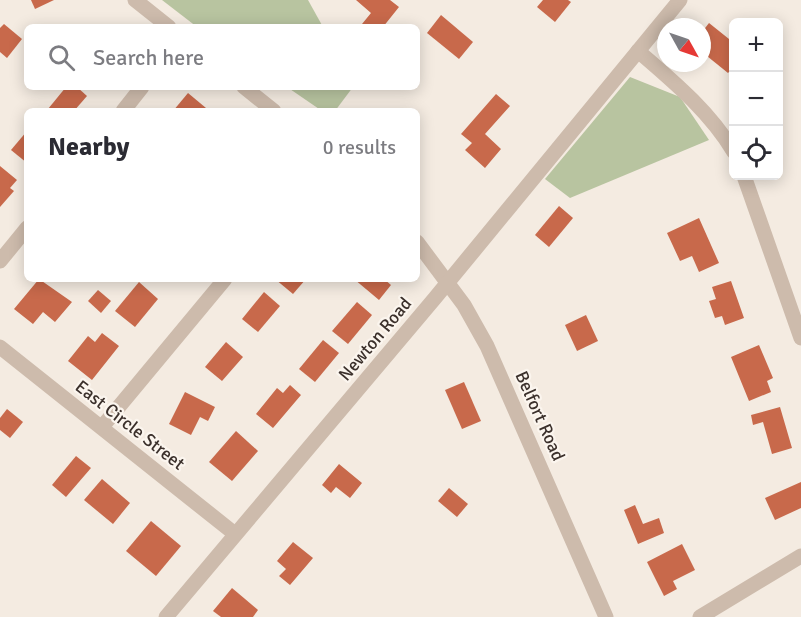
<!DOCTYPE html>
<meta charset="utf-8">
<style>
body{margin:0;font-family:Signika,sans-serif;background:#f2f2f3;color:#2b2b33}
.controls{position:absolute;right:18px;top:18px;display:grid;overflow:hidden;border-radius:9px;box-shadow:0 3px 15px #0003}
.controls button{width:54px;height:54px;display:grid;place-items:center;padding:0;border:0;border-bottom:2px solid #e1e1e2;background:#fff;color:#2b2b33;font:30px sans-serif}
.compass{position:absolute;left:657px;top:18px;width:54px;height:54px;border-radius:50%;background:#fff;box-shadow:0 3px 15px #0003;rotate:130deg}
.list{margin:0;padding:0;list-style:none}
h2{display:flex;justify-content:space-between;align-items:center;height:78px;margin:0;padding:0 24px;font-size:26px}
h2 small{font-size:20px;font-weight:400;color:#7c7c81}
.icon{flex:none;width:33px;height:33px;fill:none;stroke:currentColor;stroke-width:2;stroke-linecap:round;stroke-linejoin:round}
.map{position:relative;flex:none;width:801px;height:617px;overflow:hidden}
.search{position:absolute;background:#fff;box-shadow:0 3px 15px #0003;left:24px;top:24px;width:396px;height:66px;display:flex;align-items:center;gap:15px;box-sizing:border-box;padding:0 21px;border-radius:9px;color:#7c7c81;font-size:22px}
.panel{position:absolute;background:#fff;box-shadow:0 3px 15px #0003;left:24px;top:108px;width:396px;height:174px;border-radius:9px}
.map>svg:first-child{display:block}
.green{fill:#b8c4a0}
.building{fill:#c8694b}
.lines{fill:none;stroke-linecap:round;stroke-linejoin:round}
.minor{stroke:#cdbbac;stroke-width:15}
.labels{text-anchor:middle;stroke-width:4.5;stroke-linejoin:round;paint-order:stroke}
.street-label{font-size:18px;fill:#3b302b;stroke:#fbf5ee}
</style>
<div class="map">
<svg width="801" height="617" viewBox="0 0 801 617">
<rect width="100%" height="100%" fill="#f4ebe1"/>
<g class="green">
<path d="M 162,0 L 308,0 L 323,27 L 197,27 Z"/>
<path d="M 630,77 L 680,97 L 709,140 L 570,198 L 545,179 Z"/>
<path d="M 287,87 L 353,87 L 335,111 L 322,111 Z"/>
</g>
<g class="building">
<path d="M 31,0 L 54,0 L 35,9 Z"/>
<path d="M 356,0 L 390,0 L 399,7 L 383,27 L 366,27 L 362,24 L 371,13 Z"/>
<path d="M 543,0 L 568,0 L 571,2 L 555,22 L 537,7 Z"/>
<path d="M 441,15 L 473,42 L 459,59 L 427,33 Z"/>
<path d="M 709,23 L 734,43 L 734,67 L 728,73 L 702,52 L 702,32 Z"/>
<path d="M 4,24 L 22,39 L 7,58 L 0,52 L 0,28 Z"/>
<path d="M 66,87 L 77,87 L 87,96 L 74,111 L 49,111 L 48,109 Z"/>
<path d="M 188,93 L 206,108 L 204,111 L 173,111 Z"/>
<path d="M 496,94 L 510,106 L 485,134 L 501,149 L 485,168 L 465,150 L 472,143 L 461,134 Z"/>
<path d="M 27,131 L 27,163 L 11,150 Z"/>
<path d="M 0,166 L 17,180 L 10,188 L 14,191 L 0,207 Z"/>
<path d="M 559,206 L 573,218 L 549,247 L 535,235 Z"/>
<path d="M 699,218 L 719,263 L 699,272 L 692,256 L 680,261 L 667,233 Z"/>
<path d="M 39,279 L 72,302 L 55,322 L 43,312 L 33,324 L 14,309 Z"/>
<path d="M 275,279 L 306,279 L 293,294 Z"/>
<path d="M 354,279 L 384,279 L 391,285 L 379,300 Z"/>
<path d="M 731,281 L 744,318 L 725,325 L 722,316 L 715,318 L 709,301 L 716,299 L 712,287 Z"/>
<path d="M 139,282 L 158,299 L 135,327 L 115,311 Z"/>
<path d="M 98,290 L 111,301 L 101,313 L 88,301 Z"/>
<path d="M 264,292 L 280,306 L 258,332 L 242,319 Z"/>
<path d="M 357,302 L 372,315 L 348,344 L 332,331 Z"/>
<path d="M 586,315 L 598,341 L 577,351 L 565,325 Z"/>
<path d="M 102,333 L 119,346 L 92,380 L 68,361 L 88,336 L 95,342 Z"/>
<path d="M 323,340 L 339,353 L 315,382 L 299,369 Z"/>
<path d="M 226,342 L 243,357 L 222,381 L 205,367 Z"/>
<path d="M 759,345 L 773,378 L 767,381 L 771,392 L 749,401 L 731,357 Z"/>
<path d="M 464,382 L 481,421 L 462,429 L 445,390 Z"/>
<path d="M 290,385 L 301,395 L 273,428 L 256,414 L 277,388 L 283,393 Z"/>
<path d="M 185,392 L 215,407 L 208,421 L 200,417 L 191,435 L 169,424 Z"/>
<path d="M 780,407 L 792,448 L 772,454 L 763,422 L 753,425 L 751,415 Z"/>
<path d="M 7,409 L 23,422 L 10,438 L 0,430 L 0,418 Z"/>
<path d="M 236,431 L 258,451 L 232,481 L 209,462 Z"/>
<path d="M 76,456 L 91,468 L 66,497 L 52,485 Z"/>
<path d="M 339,464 L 362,483 L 350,498 L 336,487 L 331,493 L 322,485 Z"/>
<path d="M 102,479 L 130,503 L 113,524 L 84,500 Z"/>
<path d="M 801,482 L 801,508 L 775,520 L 765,498 Z"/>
<path d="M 449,488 L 468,504 L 457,517 L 438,501 Z"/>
<path d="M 635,505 L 643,524 L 659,518 L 664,533 L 638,544 L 624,510 Z"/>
<path d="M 151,521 L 181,546 L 156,576 L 126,551 Z"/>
<path d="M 293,542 L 313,558 L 290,585 L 279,576 L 286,569 L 277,561 Z"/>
<path d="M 682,544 L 695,570 L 673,581 L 677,589 L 664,596 L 647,562 Z"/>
<path d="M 232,588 L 258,610 L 253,617 L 221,617 L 213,611 Z"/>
</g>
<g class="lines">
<g class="minor">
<path d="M 135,0 L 169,27"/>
<path d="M 638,51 C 674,82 709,111 734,152"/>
<path d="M 244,87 L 274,111"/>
<path d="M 123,111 L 142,87"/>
<path d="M 744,176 L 801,338"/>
<path d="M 417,242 L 464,305 L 487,346 L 606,617"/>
<path d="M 0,261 L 27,228"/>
<path d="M 0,347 L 235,534"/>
<path d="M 102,427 L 225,279"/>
<path d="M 166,617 L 435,298 L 680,0"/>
<path d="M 700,617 L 801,556"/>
</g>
</g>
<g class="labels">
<g class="street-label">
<text transform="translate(375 339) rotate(-50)" y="6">Newton Road</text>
<text transform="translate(540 416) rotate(66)" y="6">Belfort Road</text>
<text transform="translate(130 425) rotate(38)" y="6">East Circle Street</text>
</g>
</g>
</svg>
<div class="controls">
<button>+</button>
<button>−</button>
<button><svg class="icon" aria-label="locate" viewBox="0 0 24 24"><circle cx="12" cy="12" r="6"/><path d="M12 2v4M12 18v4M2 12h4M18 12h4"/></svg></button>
</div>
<svg class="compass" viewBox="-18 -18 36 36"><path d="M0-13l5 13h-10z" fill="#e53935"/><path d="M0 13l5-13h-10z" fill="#7c7c81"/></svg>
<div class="search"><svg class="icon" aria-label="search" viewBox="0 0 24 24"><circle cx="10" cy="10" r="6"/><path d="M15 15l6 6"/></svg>Search here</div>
<section class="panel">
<h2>Nearby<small>0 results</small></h2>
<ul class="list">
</ul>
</section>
</div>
